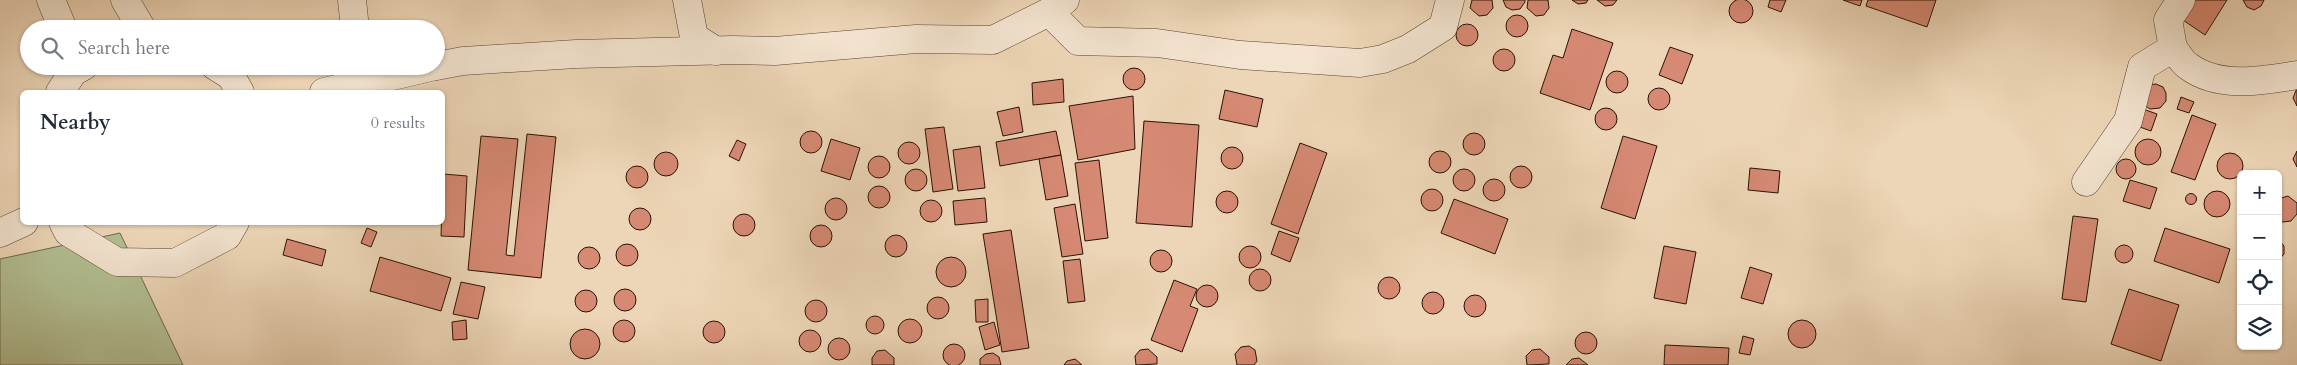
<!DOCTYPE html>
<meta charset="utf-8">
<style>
body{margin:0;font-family:Cardo,serif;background:#f6f6f7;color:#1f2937}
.controls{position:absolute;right:15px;bottom:15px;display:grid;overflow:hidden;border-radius:8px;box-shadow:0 1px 4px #0004}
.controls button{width:45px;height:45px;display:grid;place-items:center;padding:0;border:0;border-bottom:1px solid #e0e1e3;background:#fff;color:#1f2937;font:25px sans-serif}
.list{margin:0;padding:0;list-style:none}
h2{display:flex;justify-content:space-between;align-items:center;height:65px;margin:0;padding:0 20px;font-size:21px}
h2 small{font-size:16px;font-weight:400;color:#747a83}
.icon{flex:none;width:28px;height:28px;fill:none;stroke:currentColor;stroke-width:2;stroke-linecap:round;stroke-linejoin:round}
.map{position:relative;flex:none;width:2297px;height:365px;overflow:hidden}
.search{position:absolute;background:#fff;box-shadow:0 1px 4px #0004;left:20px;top:20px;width:425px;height:55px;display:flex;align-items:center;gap:12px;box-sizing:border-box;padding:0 18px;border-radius:28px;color:#747a83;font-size:19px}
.panel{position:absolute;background:#fff;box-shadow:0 1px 4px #0004;left:20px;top:90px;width:425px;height:135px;border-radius:8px}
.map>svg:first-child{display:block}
.green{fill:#b2bf93;stroke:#6e684c}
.building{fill:#d68973;stroke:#2b1204}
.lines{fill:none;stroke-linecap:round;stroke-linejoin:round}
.minor-casing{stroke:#5c4331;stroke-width:29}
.minor{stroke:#f3e4d0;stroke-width:28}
</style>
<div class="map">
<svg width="2297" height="365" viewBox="0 0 2297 365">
<rect width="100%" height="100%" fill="#edd6b7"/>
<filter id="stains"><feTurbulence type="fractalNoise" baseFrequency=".004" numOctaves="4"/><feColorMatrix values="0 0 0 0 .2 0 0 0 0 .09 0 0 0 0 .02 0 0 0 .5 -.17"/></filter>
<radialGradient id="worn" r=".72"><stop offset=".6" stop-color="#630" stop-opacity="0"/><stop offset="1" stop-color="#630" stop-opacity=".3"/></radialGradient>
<path class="green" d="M 120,233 L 183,365 L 0,365 L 0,259 Z"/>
<g class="building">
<circle cx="1741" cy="11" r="12"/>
<path d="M 1472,0 L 1492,0 L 1493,8 L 1487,15 L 1479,16 L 1470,8 Z"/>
<path d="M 1503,0 L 1525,0 L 1525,2 L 1520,9 L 1512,10 L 1506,7 Z"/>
<path d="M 1528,0 L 1548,0 L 1549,8 L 1544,15 L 1536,16 L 1527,8 Z"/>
<path d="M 1572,0 L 1588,0 L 1586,3 L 1578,4 Z"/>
<path d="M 1597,0 L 1617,0 L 1613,5 L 1605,6 Z"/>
<path d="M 1770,0 L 1786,0 L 1781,12 L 1768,7 Z"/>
<path d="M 1843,0 L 1862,0 L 1860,6 Z"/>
<path d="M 1868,0 L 1936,0 L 1927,27 L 1866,6 Z"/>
<path d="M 2192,0 L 2227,0 L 2205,35 L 2180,18 Z"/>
<path d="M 2243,0 L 2264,0 L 2261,6 L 2254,10 L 2247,7 Z"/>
<circle cx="1517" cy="26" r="11"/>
<circle cx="1467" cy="35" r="11"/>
<path d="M 1572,29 L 1613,43 L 1590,110 L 1540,93 L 1553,55 L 1563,58 Z"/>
<path d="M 1670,47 L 1693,55 L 1682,84 L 1659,75 Z"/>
<circle cx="1504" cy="60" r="11"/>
<circle cx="1134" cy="79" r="11"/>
<circle cx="1617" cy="82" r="11"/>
<path d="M 1063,79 L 1064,102 L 1033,105 L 1032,83 Z"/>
<path d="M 2156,84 L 2163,87 L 2166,93 L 2166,101 L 2160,108 L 2150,109 L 2144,105 L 2148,85 Z"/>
<circle cx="1659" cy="99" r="11"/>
<path d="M 2297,88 L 2297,106 L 2293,98 Z"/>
<path d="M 1225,90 L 1263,99 L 1257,127 L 1219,119 Z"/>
<path d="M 1133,96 L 1135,149 L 1078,160 L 1069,106 Z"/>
<path d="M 2181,97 L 2194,102 L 2189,113 L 2177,109 Z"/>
<path d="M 1019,107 L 1023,132 L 1003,136 L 997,112 Z"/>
<circle cx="1606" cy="119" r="11"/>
<path d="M 2143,109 L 2157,114 L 2151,131 L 2137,126 Z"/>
<path d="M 2192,115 L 2216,124 L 2195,180 L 2171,172 Z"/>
<path d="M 1144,121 L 1199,125 L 1192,227 L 1136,223 Z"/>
<path d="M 944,127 L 953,189 L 933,192 L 925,129 Z"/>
<circle cx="811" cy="142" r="11"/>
<path d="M 1056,131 L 1061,155 L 1000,166 L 996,142 Z"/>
<circle cx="1474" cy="144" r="11"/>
<path d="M 527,134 L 556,137 L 541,278 L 468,270 L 481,136 L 518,139 L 506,255 L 514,256 Z"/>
<path d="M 1623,136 L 1657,146 L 1635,219 L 1601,208 Z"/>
<path d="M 831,139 L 860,148 L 850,180 L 821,171 Z"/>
<circle cx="2148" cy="152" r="13"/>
<path d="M 737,140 L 746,144 L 739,161 L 729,156 Z"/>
<circle cx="909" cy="153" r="11"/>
<path d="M 1300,143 L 1327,153 L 1298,234 L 1271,224 Z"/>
<path d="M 980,146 L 985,188 L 958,191 L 953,150 Z"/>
<circle cx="1232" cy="158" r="11"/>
<circle cx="1440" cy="162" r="11"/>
<path d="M 2297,151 L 2297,167 L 2293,159 Z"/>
<circle cx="666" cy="164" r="12"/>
<circle cx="2230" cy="166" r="13"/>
<path d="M 1061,155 L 1068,196 L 1046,200 L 1039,159 Z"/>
<circle cx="879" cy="167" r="11"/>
<circle cx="2126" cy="169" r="10"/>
<path d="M 1099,160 L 1108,238 L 1085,241 L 1075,163 Z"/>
<circle cx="637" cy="177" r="11"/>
<circle cx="1521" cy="177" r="11"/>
<path d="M 1750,168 L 1780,171 L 1778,193 L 1748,190 Z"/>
<circle cx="916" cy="180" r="11"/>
<circle cx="1464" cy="180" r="11"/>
<path d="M 443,174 L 467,176 L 464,237 L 441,236 Z"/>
<circle cx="1494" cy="190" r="11"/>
<path d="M 2130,180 L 2157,188 L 2150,209 L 2123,201 Z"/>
<circle cx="879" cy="197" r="11"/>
<circle cx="1432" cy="200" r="11"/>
<circle cx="1227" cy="202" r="11"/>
<circle cx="2217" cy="204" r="13"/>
<circle cx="2191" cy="199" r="5.5"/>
<path d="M 2288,196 L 2297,203 L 2297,214 L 2291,221 L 2283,222 L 2278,220 L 2278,199 Z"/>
<circle cx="836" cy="209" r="11"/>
<path d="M 985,198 L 987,222 L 955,225 L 953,201 Z"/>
<path d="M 1454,199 L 1508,219 L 1495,254 L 1441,233 Z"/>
<circle cx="931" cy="211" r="11"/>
<path d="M 1075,204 L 1083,254 L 1062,257 L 1054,208 Z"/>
<circle cx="640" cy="219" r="11"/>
<circle cx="744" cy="225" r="11"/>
<path d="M 2073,216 L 2098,219 L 2086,302 L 2062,299 Z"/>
<circle cx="821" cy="236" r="11"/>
<path d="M 367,228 L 377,232 L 371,247 L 361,243 Z"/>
<path d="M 2165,228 L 2230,249 L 2219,283 L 2154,261 Z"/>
<path d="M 1011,230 L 1029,348 L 1002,352 L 983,234 Z"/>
<path d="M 1279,231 L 1299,238 L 1290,262 L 1271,254 Z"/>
<circle cx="896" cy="246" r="11"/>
<path d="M 287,239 L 326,250 L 322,266 L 283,255 Z"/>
<path d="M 2278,239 L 2284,246 L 2284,254 L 2278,261 Z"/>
<circle cx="627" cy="255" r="11"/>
<circle cx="2124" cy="254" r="9"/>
<circle cx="1250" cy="257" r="11"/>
<path d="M 1664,246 L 1696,252 L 1686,304 L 1654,298 Z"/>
<circle cx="589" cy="258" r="11"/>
<circle cx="1161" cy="261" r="11"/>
<path d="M 380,257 L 451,278 L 441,311 L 370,291 Z"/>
<circle cx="951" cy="272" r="15"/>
<path d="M 1080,259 L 1085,301 L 1068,303 L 1063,261 Z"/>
<path d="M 1750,267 L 1772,274 L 1763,304 L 1741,298 Z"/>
<circle cx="1260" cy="280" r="11"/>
<circle cx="1389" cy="288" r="11"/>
<path d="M 2241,279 L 2241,294 L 2238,290 Z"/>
<path d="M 1174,280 L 1197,289 L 1190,306 L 1198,309 L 1182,352 L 1151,340 Z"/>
<path d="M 461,282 L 485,287 L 478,319 L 453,314 Z"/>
<circle cx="1207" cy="296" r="11"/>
<circle cx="625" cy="300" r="11"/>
<path d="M 2129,289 L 2179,305 L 2161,361 L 2111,344 Z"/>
<circle cx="586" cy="301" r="11"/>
<circle cx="1433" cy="303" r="11"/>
<circle cx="1475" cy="306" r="11"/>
<circle cx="938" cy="308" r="11"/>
<path d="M 988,299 L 988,322 L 976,322 L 975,300 Z"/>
<circle cx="816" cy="311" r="11"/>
<circle cx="875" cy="325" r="9"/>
<circle cx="910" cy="331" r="12"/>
<circle cx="624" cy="331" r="11"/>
<path d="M 466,320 L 467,339 L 453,340 L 452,322 Z"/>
<circle cx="1802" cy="334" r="14"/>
<circle cx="714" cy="332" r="11"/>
<path d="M 994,322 L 1000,345 L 985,350 L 979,327 Z"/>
<circle cx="585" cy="344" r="15"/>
<circle cx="810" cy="341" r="11"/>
<circle cx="1586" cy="343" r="11"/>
<path d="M 1743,336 L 1754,339 L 1750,355 L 1739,353 Z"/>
<circle cx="839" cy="349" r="11"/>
<circle cx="954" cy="355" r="11"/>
<path d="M 1665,345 L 1729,348 L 1728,365 L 1664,365 Z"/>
<path d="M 1249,346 L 1255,350 L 1257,361 L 1254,365 L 1237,365 L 1235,354 L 1241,347 Z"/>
<path d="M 1148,349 L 1157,357 L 1157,364 L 1136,365 L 1135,356 L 1140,350 Z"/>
<path d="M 1540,349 L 1549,357 L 1549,364 L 1527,365 L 1526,356 L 1532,350 Z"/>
<path d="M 885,350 L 894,358 L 894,365 L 872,365 L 872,358 L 877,351 Z"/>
<path d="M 993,353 L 999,357 L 1001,365 L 980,365 L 980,359 L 986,354 Z"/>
<path d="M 1579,358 L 1588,365 L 1566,365 L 1572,359 Z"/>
<path d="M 1075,359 L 1082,365 L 1064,365 L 1067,361 Z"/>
</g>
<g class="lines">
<g class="minor-casing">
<g id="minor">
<path d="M 51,0 L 63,29"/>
<path d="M 125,0 L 142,29"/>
<path d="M 352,0 L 355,29"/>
<path d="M 687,0 L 694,37 L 716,51"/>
<path d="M 1049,12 L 1078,41 L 1157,43 L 1240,55 L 1360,63 L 1383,59 L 1408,49 L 1443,27 L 1450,0"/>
<path d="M 2173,48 C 2178,54 2182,62 2188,66 C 2219,89 2262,81 2297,75"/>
<path d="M 215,66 L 231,76 L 240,92"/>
<path d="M 436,66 L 463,61 L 576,54 L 733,50 L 775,51 L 916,39 L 993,40 L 1049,12 L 1065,0"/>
<path d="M 60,92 L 73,72 L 84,66"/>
<path d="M 324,92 L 435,66"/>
<path d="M 2086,182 L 2128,121 L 2142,67 L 2173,48 L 2168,20 L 2181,0"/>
<path d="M 63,222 L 68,232 L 117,262 L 175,263 L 227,236 L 235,222"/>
<path d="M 0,233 L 24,222"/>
</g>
</g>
<use href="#minor" class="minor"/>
</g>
<rect width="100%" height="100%" filter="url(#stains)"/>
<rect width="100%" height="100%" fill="url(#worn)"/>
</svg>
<div class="controls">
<button>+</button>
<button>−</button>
<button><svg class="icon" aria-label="locate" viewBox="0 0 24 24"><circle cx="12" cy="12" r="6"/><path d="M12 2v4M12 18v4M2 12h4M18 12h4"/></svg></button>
<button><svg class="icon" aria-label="layers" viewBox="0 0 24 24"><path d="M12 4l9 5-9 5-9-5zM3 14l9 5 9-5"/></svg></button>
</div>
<div class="search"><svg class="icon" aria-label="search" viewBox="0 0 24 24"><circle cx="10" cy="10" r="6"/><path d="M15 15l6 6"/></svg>Search here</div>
<section class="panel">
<h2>Nearby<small>0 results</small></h2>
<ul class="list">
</ul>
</section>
</div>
